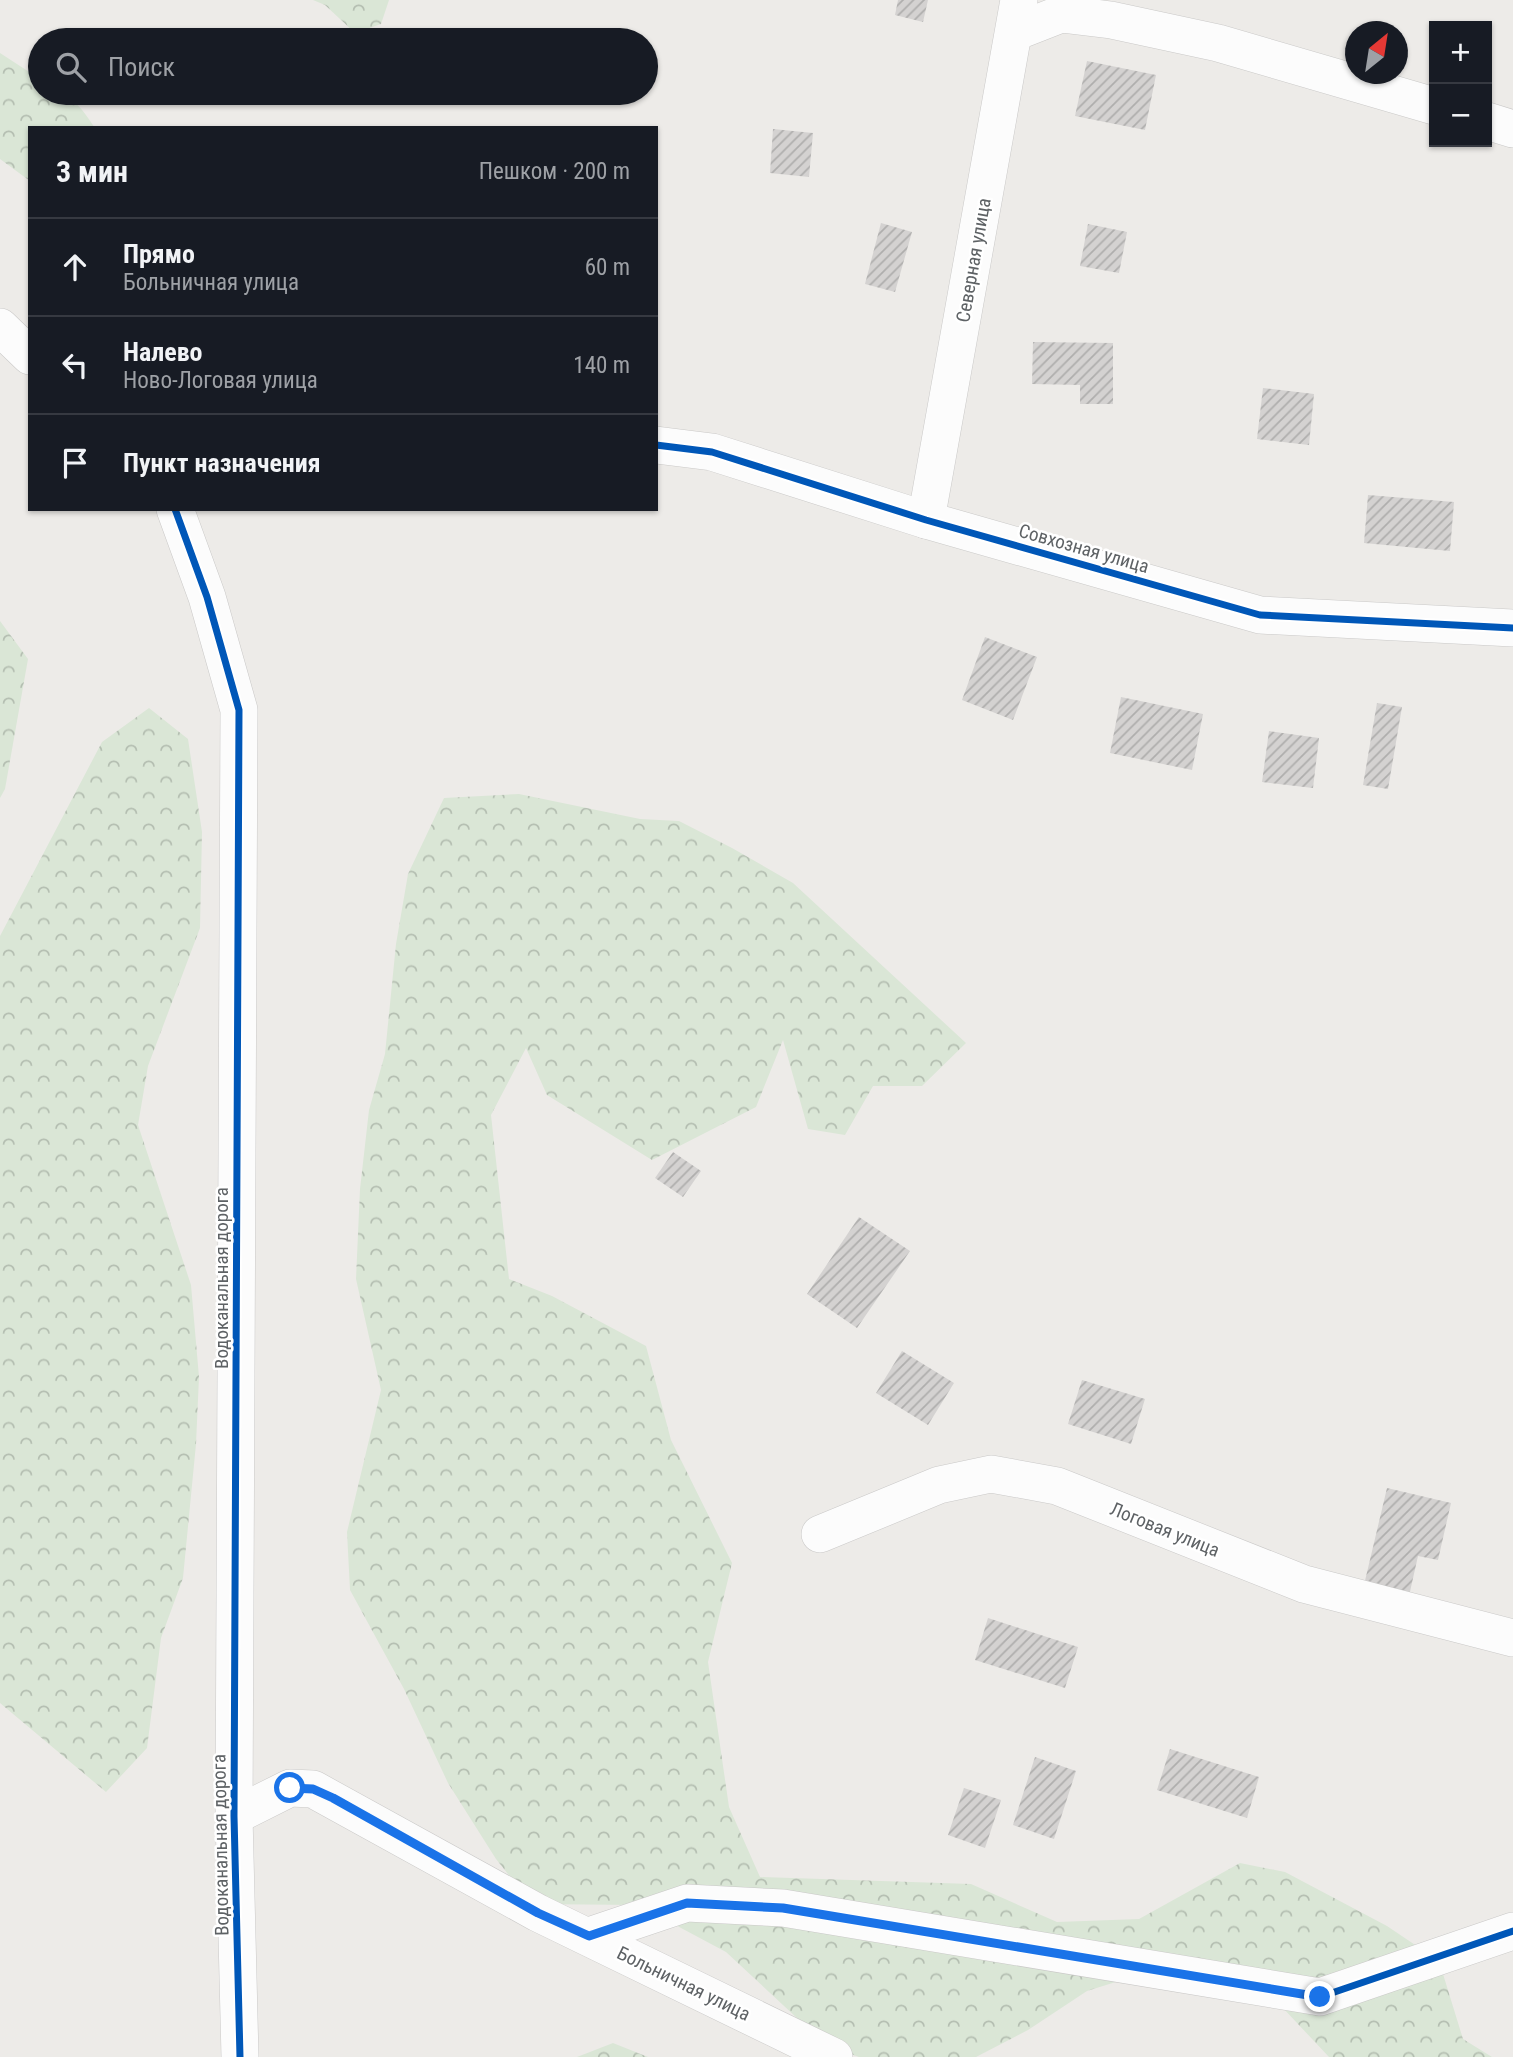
<!DOCTYPE html>
<html lang="ru">
<meta charset="utf-8">
<style>
body{margin:0;font-family:"Roboto Condensed",sans-serif;background:#20242c;color:#f1f3f6}
.controls{position:absolute;right:21px;top:21px;display:grid;overflow:hidden;border-radius:0px;box-shadow:0 2px 5px #0004}
.controls button{width:63px;height:63px;display:grid;place-items:center;padding:0;border:0;border-bottom:2px solid #363941;background:#171b24;color:#f1f3f6;font:35px sans-serif}
.compass{position:absolute;left:1345px;top:21px;width:63px;height:63px;border-radius:50%;background:#171b24;box-shadow:0 2px 5px #0004;rotate:30deg}
.stop{position:absolute;width:21px;height:21px;margin:-16px;border:5px solid #1a73e8;border-radius:50%;background:#fff}
.stop.end{background:#1a73e8;border-color:#fff;box-shadow:0 2px 7px #0008}
.list{margin:0;padding:0;list-style:none}
h2{display:flex;justify-content:space-between;align-items:center;height:91px;margin:0;padding:0 28px;font-size:30px}
h2 small{font-size:23px;font-weight:400;color:#9ea1a6}
.list li{display:grid;grid-template-columns:46px 1fr auto;gap:21px;align-items:center;box-sizing:border-box;height:98px;padding:0 28px;border-top:2px solid #363941}
.list b{display:block;font-size:26px;white-space:nowrap}
.list p{margin:0;font-size:23px;white-space:nowrap;color:#9ea1a6}
.list em{font-size:23px;font-style:normal;color:#9ea1a6}
.icon{flex:none;width:38px;height:38px;fill:none;stroke:currentColor;stroke-width:2;stroke-linecap:round;stroke-linejoin:round}
.map{position:relative;flex:none;width:1513px;height:2057px;overflow:hidden}
.search{position:absolute;background:#171b24;box-shadow:0 2px 5px #0004;left:28px;top:28px;width:630px;height:77px;display:flex;align-items:center;gap:18px;box-sizing:border-box;padding:0 24px;border-radius:38px;color:#9ea1a6;font-size:26px}
.panel{position:absolute;background:#171b24;box-shadow:0 2px 5px #0004;left:28px;top:126px;width:630px;height:385px;border-radius:0px}
.map>svg:first-child{display:block}
.forest{fill:url(#forest-crowns)}
.building{fill:url(#building-hatch)}
.lines{fill:none;stroke-linecap:round;stroke-linejoin:round}
.minor-casing{stroke:#cac9c8;stroke-width:38}
.minor{stroke:#fcfcfc;stroke-width:37}
.cycleway-casing{stroke:#fff;stroke-width:11}
.cycleway{stroke:#0057b8;stroke-width:7}
.route{stroke:#1a73e8;stroke-width:9}
.labels{text-anchor:middle;stroke-width:5;stroke-linejoin:round;paint-order:stroke}
.street-label{font-size:19px;fill:#5e6265;stroke:#fff}
</style>
<div class="map">
<svg width="1513" height="2057" viewBox="0 0 1513 2057">
<defs>
<pattern id="forest-crowns" width="20" height="18" patternUnits="userSpaceOnUse" patternTransform="scale(1.75)"><rect width="20" height="18" fill="#dae6d6"/><path d="M2 6a3 3 0 1 1 6 0M12 15a3 3 0 1 1 6 0" fill="none" stroke="#b4beb1"/></pattern>
<pattern id="building-hatch" width="6" height="6" patternUnits="userSpaceOnUse" patternTransform="scale(1.75)"><rect width="6" height="6" fill="#d4d2d1"/><path d="M-1 1l2-2M0 6l6-6M5 7l2-2" fill="none" stroke="#afaead"/></pattern>
</defs>
<rect width="100%" height="100%" fill="#edebe8"/>
<g class="forest">
<path d="M 313,0 L 389,0 L 381,24 L 355,33 L 325,5 Z"/>
<path d="M 0,53 L 40,79 L 40,93 C 72,93 78,103 95,128 L 30,128 L 30,181 L 0,159 Z"/>
<path d="M 0,621 L 28,659 L 5,789 L 0,798 Z"/>
<path d="M 149,708 L 188,739 L 202,832 L 200,928 L 148,1066 L 138,1125 L 191,1285 L 199,1377 L 196,1444 L 183,1578 L 161,1638 L 147,1748 L 106,1792 L 0,1703 L 0,936 L 102,742 Z"/>
<path d="M 519,794 L 640,819 L 679,821 L 732,848 L 793,883 L 966,1043 L 922,1086 L 873,1086 L 845,1135 L 808,1129 L 783,1040 L 756,1107 L 652,1160 L 547,1095 L 526,1048 L 491,1115 L 509,1279 L 552,1296 L 646,1346 L 671,1440 L 732,1563 L 708,1662 L 729,1807 L 760,1877 L 971,1884 L 1057,1922 L 1139,1919 L 1240,1863 L 1285,1872 L 1387,1926 L 1439,1961 L 1463,2039 L 1492,2057 L 1329,2057 L 1282,2007 L 1173,1964 L 1087,1991 L 1028,2030 L 976,2057 L 859,2057 L 826,2045 L 726,1952 L 638,1905 L 532,1904 L 496,1859 L 448,1783 L 404,1689 L 350,1590 L 347,1532 L 381,1390 L 356,1279 L 360,1189 L 369,1110 L 385,1054 L 396,944 L 408,874 L 444,798 Z"/>
<path d="M 613,2043 L 648,2057 L 577,2057 Z"/>
</g>
<g class="building">
<path d="M 898,0 L 928,0 L 923,22 L 895,15 Z"/>
<path d="M 1087,61 L 1156,75 L 1145,130 L 1075,116 Z"/>
<path d="M 773,129 L 813,133 L 809,177 L 770,173 Z"/>
<path d="M 881,223 L 912,232 L 895,292 L 865,284 Z"/>
<path d="M 1088,224 L 1127,232 L 1119,273 L 1080,266 Z"/>
<path d="M 1033,342 L 1113,343 L 1113,404 L 1080,404 L 1080,385 L 1032,384 Z"/>
<path d="M 1263,388 L 1314,394 L 1309,445 L 1257,439 Z"/>
<path d="M 1368,495 L 1454,502 L 1450,551 L 1364,543 Z"/>
<path d="M 985,637 L 1037,657 L 1013,720 L 962,700 Z"/>
<path d="M 1121,697 L 1203,714 L 1192,770 L 1110,753 Z"/>
<path d="M 1377,703 L 1402,707 L 1388,789 L 1363,785 Z"/>
<path d="M 1269,731 L 1319,738 L 1313,788 L 1262,782 Z"/>
<path d="M 673,1152 L 701,1171 L 683,1197 L 655,1178 Z"/>
<path d="M 859,1217 L 910,1251 L 857,1328 L 807,1294 Z"/>
<path d="M 902,1351 L 954,1383 L 928,1425 L 876,1393 Z"/>
<path d="M 1082,1380 L 1145,1399 L 1131,1444 L 1068,1424 Z"/>
<path d="M 1387,1488 L 1451,1503 L 1438,1560 L 1418,1556 L 1409,1596 L 1364,1585 Z"/>
<path d="M 988,1618 L 1078,1647 L 1065,1688 L 975,1660 Z"/>
<path d="M 1170,1749 L 1259,1777 L 1247,1818 L 1157,1790 Z"/>
<path d="M 1035,1757 L 1076,1771 L 1054,1839 L 1013,1825 Z"/>
<path d="M 964,1788 L 1001,1800 L 985,1848 L 948,1835 Z"/>
</g>
<g class="lines">
<g class="minor-casing">
<g id="minor">
<path d="M 1015,32 L 1061,14 L 1111,20 L 1218,43 L 1434,106"/>
<path d="M 1487,121 L 1513,129"/>
<path d="M 0,327 L 30,356"/>
<path d="M 656,445 L 712,452 L 926,520 L 1260,615 L 1513,628"/>
<path d="M 175,509 L 207,597 L 239,710 L 234,1816 L 240,2057"/>
<path d="M 926,520 L 1019,0"/>
<path d="M 820,1534 L 939,1485 L 991,1474 L 1057,1486 L 1304,1584 L 1513,1638"/>
<path d="M 234,1816 L 290,1788 L 313,1789 L 538,1913 L 834,2057"/>
<path d="M 589,1936 L 687,1903 L 783,1908 L 1320,1997 L 1513,1931"/>
</g>
</g>
<use href="#minor" class="minor"/>
<g class="cycleway-casing">
<g id="cycleway">
<path d="M 656,445 L 712,452 L 926,520 L 1260,615 L 1513,628"/>
<path d="M 175,509 L 207,597 L 239,710 L 234,1816 L 240,2057"/>
<path d="M 589,1936 L 687,1903 L 783,1908 L 1320,1997 L 1513,1931"/>
</g>
</g>
<use href="#cycleway" class="cycleway"/>
</g>
<g class="lines">
<path class="route" d="M 290,1788 L 313,1789 L 333,1798 L 538,1913 L 589,1936 L 687,1903 L 783,1908 L 1320,1997"/>
</g>
<g class="labels">
<g class="street-label">
<text transform="translate(973 260) rotate(-80)" y="7">Северная улица</text>
<text transform="translate(1084 548) rotate(16)" y="7">Совхозная улица</text>
<text transform="translate(221 1278) rotate(-90)" y="7">Водоканальная дорога</text>
<text transform="translate(1165 1529) rotate(22)" y="7">Логовая улица</text>
<text transform="translate(220 1845) rotate(-91)" y="7">Водоканальная дорога</text>
<text transform="translate(684 1983) rotate(26)" y="7">Больничная улица</text>
</g>
</g>
</svg>
<div class="controls">
<button>+</button>
<button>−</button>
</div>
<svg class="compass" viewBox="-18 -18 36 36"><path d="M0-13l5 13h-10z" fill="#e53935"/><path d="M0 13l5-13h-10z" fill="#9ea1a6"/></svg>
<div class="stop" style="left:290px;top:1788px"></div>
<div class="stop end" style="left:1320px;top:1997px"></div>
<div class="search"><svg class="icon" aria-label="search" viewBox="0 0 24 24"><circle cx="10" cy="10" r="6"/><path d="M15 15l6 6"/></svg>Поиск</div>
<section class="panel">
<h2>3 мин<small>Пешком · 200 m</small></h2>
<ul class="list">
<li><svg class="icon" aria-label="ahead" viewBox="0 0 24 24"><path d="M12 20V5M6 11l6-6 6 6"/></svg><div><b>Прямо</b><p>Больничная улица</p></div><em>60 m</em></li>
<li><svg class="icon" aria-label="left" viewBox="0 0 24 24"><path d="M17 20v-9H6M10 6l-5 5 5 5"/></svg><div><b>Налево</b><p>Ново-Логовая улица</p></div><em>140 m</em></li>
<li><svg class="icon" aria-label="arrive" viewBox="0 0 24 24"><path d="M6 21V4h12l-3 4 3 4H6"/></svg><div><b>Пункт назначения</b></div></li>
</ul>
</section>
</div>
